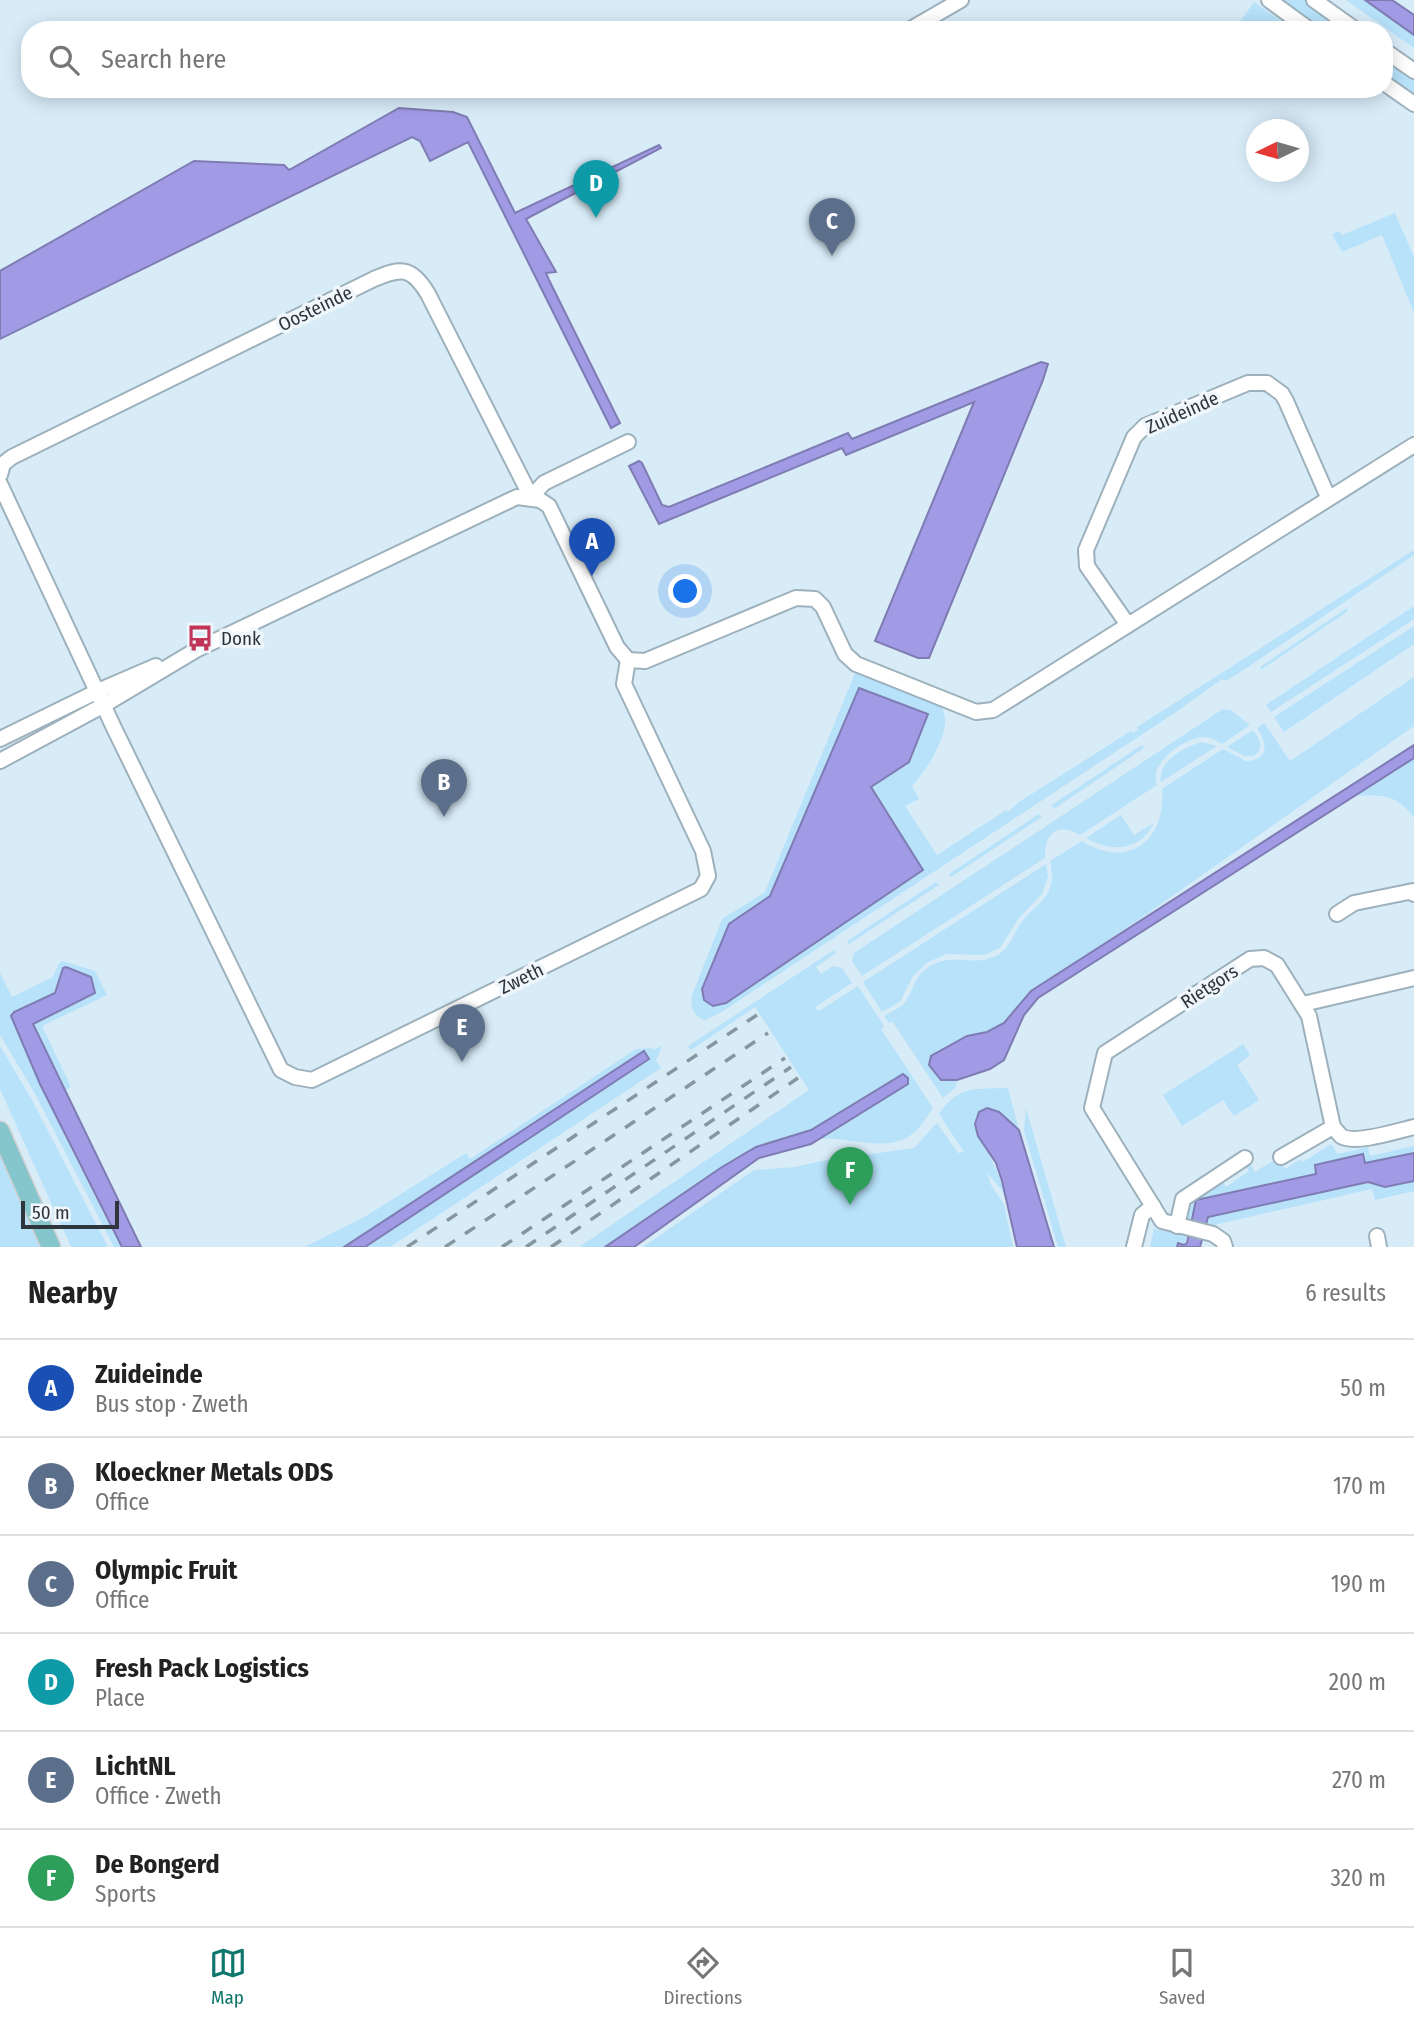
<!DOCTYPE html>
<meta charset="utf-8">
<style>
body{margin:0;font-family:"Fira Sans Condensed",sans-serif;background:#f6f6f6;color:#222}
.compass{position:absolute;left:1246px;top:119px;width:63px;height:63px;border-radius:50%;background:#fff;box-shadow:0 4px 18px #0003;rotate:265deg}
.scale{position:absolute;left:21px;bottom:18px;width:98px;box-sizing:border-box;padding-left:7px;border:4px solid #2e363b;border-top:0;font-size:19px;line-height:24px;white-space:nowrap;color:#2e363b;-webkit-text-stroke:5px #eff7fc;paint-order:stroke}
.you{position:absolute;left:686px;top:592px;width:24px;height:24px;margin:-18px;border:5px solid #fff;border-radius:50%;background:#1a73e8;box-shadow:0 0 0 10px #1a73e833}
.badge{display:grid;place-items:center;width:46px;height:46px;border-radius:50%;background:#0f766e;color:#fff;font-size:23px;font-weight:700}
.pin{position:absolute;translate:-50% -58px;filter:drop-shadow(0 2px 4px #0008)}
.pin::after{content:'';position:absolute;top:37px;width:24px;height:21px;background:inherit;clip-path:polygon(0 0,100% 0,50% 100%)}
.list{margin:0;padding:0;list-style:none}
h2{display:flex;justify-content:space-between;align-items:center;height:91px;margin:0;padding:0 28px;font-size:30px}
h2 small{font-size:23px;font-weight:400;color:#767676}
.list li{display:grid;grid-template-columns:46px 1fr auto;gap:21px;align-items:center;box-sizing:border-box;height:98px;padding:0 28px;border-top:2px solid #e0e0e0}
.list b{display:block;font-size:26px;white-space:nowrap}
.list p{margin:0;font-size:23px;white-space:nowrap;color:#767676}
.list em{font-size:23px;font-style:normal;color:#767676}
.icon{flex:none;width:38px;height:38px;fill:none;stroke:currentColor;stroke-width:2;stroke-linecap:round;stroke-linejoin:round}
.map{position:relative;flex:none;width:1414px;height:1247px;overflow:hidden}
.search{position:absolute;background:#fff;box-shadow:0 4px 18px #0003;left:21px;right:21px;top:21px;height:77px;display:flex;align-items:center;gap:18px;box-sizing:border-box;padding:0 24px;border-radius:28px;color:#767676;font-size:26px}
.sheet{height:679px;background:#fff}
nav{display:flex;justify-content:space-around;align-items:center;box-sizing:border-box;height:98px;border-top:2px solid #e0e0e0;background:#fff;font-size:19px;color:#767676}
nav a{display:grid;justify-items:center;gap:4px}
nav .on{color:#0f766e}
.map>svg:first-child{display:block}
.green{fill:#b7e2fa;fill-rule:evenodd}
.water{fill:#a19ae5;stroke:#7e7cb2;stroke-width:2}
.lines{fill:none;stroke-linecap:round;stroke-linejoin:round}
.minor-casing{stroke:#9db1bc;stroke-width:18}
.major-casing{stroke:#cdcfd0;stroke-width:21}
.minor{stroke:#fff;stroke-width:14}
.major{stroke:#85c6cd;stroke-width:18}
.rail{stroke:#87969e;stroke-width:3.5;stroke-dasharray:12 12;stroke-linecap:butt}
.labels{text-anchor:middle;stroke-width:7;stroke-linejoin:round;paint-order:stroke}
.street-label{font-size:19px;fill:#2e363b;stroke:#eff7fc}
.poi-label{font-size:19px;fill:#2e363b;stroke:#eff7fc;text-anchor:start}
</style>
<div class="map">
<svg width="1414" height="1247" viewBox="0 0 1414 1247">
<rect width="100%" height="100%" fill="#d8ecf8"/>
<g class="green">
<path d="M 1274,0 L 1306,0 L 1348,30 L 1316,30 Z"/>
<path d="M 1346,0 L 1365,0 L 1414,35 L 1414,48 Z"/>
<path d="M 1254,2 L 1294,30 L 1234,30 Z"/>
<path d="M 1384,56 L 1414,77 L 1414,99 L 1384,78 Z"/>
<path d="M 1395,213 L 1414,257 L 1414,313 L 1382,235 L 1342,252 L 1332,234 L 1339,231 L 1342,235 Z"/>
<path d="M 1414,550 L 1414,555 L 1245,669 L 1226,681 L 1222,679 L 1176,712 L 720,1013 L 705,1020 C 693,1016 690,1006 692,995 L 722,919 L 765,892 L 856,671 L 942,707 C 944,713 946,719 945,724 C 943,744 925,772 912,786 L 919,799 L 905,806 L 937,855 L 1006,810 L 1008,812 L 1019,802 L 1131,731 L 1133,733 L 1138,730 L 1137,727 ZM 859,688 L 928,714 L 909,762 L 871,787 L 920,865 L 729,924 L 770,896 Z"/>
<path d="M 1414,606 L 1414,619 L 1271,712 L 1266,705 Z"/>
<path d="M 1347,608 L 1348,611 L 1261,670 L 1260,667 Z"/>
<path d="M 1414,626 L 1414,644 L 1284,732 L 1274,717 Z"/>
<path d="M 1414,677 L 1414,726 L 1134,923 L 1031,991 L 1004,1023 L 987,1032 L 967,1036 L 941,1080 L 957,1080 L 955,1088 L 943,1098 L 892,1021 L 889,1023 L 884,1016 C 890,1012 898,1009 903,1005 C 913,994 913,978 926,969 C 950,951 969,967 993,957 C 1010,951 1013,933 1023,920 C 1032,909 1045,902 1050,888 C 1053,879 1052,870 1050,861 L 1082,841 C 1128,870 1166,841 1162,789 L 1223,749 L 1246,761 C 1270,760 1267,743 1257,728 L 1264,723 L 1290,761 Z"/>
<path d="M 1223,709 L 1231,710 L 1250,725 L 1222,744 C 1217,741 1211,737 1205,737 C 1189,736 1158,757 1156,774 C 1155,776 1156,783 1157,785 L 1080,835 C 1058,822 1044,833 1045,858 L 862,976 L 852,961 L 854,953 Z"/>
<path d="M 1253,730 C 1260,740 1265,747 1254,756 L 1244,756 L 1227,747 Z"/>
<path d="M 1202,742 L 1217,746 L 1161,782 C 1157,761 1185,747 1202,742 Z"/>
<path d="M 1142,745 L 1144,748 L 1054,809 L 1052,805 Z"/>
<path d="M 1414,758 L 1414,818 C 1396,793 1382,795 1353,796 Z"/>
<path d="M 1039,814 L 1042,817 L 951,877 L 949,874 Z"/>
<path d="M 1121,815 L 1134,835 L 1154,823 C 1140,851 1112,853 1086,838 Z"/>
<path d="M 1046,864 L 1048,877 L 1042,894 L 1019,918 L 1000,948 L 984,955 L 947,954 L 928,962 L 913,976 L 900,1002 L 882,1012 L 863,982 Z"/>
<path d="M 936,882 L 939,885 L 849,944 L 847,941 Z"/>
<path d="M 834,950 L 836,953 L 816,967 L 821,974 L 833,966 L 842,968 L 852,983 L 815,1007 L 819,1011 L 858,986 L 884,1026 L 881,1029 L 933,1108 C 928,1115 923,1124 917,1130 C 892,1156 850,1136 820,1139 L 908,1084 L 906,1075 L 900,1075 L 811,1130 L 722,1167 L 605,1247 L 579,1247 L 809,1090 L 755,1007 L 691,1050 L 688,1046 Z"/>
<path d="M 63,961 L 95,971 L 107,995 L 42,1026 L 71,1087 L 66,1090 L 33,1024 L 91,977 L 66,967 L 63,968 L 55,993 L 14,1012 L 40,1084 L 122,1247 L 114,1247 L 34,1092 L 0,1035 L 0,973 L 12,997 L 53,977 L 59,963 Z"/>
<path d="M 1243,1044 L 1250,1055 L 1237,1065 L 1259,1100 L 1234,1116 L 1223,1100 L 1182,1126 L 1163,1095 Z"/>
<path d="M 0,1046 L 32,1100 L 108,1247 L 71,1247 L 0,1089 Z"/>
<path d="M 660,1046 L 661,1049 L 656,1060 L 661,1068 L 390,1247 L 305,1247 L 366,1216 L 466,1153 L 470,1159 L 636,1049 L 652,1048 L 654,1050 Z"/>
<path d="M 1008,1088 L 1019,1130 L 999,1112 L 978,1136 C 992,1158 1001,1177 1007,1203 L 1002,1190 L 987,1173 L 991,1185 L 1004,1204 L 1013,1247 L 643,1247 L 754,1170 L 795,1167 L 821,1161 L 914,1148 L 937,1123 L 958,1153 L 964,1152 L 939,1114 C 958,1085 977,1089 1008,1088 Z"/>
<path d="M 1026,1108 L 1066,1247 L 1058,1247 L 1024,1131 Z"/>
<path d="M 1331,1144 L 1338,1154 L 1368,1147 L 1370,1156 L 1414,1146 L 1414,1153 L 1365,1163 L 1363,1155 L 1315,1165 L 1316,1174 L 1196,1200 L 1192,1219 L 1184,1218 L 1188,1200 L 1221,1179 L 1226,1187 L 1249,1171 L 1245,1164 L 1249,1161 L 1255,1172 L 1277,1158 L 1285,1169 L 1301,1159 L 1303,1162 Z"/>
<path d="M 0,1153 L 42,1247 L 0,1247 Z"/>
<path d="M 1414,1181 L 1414,1191 L 1375,1200 L 1372,1189 L 1214,1225 L 1207,1223 L 1208,1217 L 1368,1182 L 1386,1187 Z"/>
<path d="M 1154,1229 L 1188,1236 L 1184,1245 L 1178,1244 L 1177,1247 L 1150,1247 Z"/>
</g>
<g class="water">
<path d="M 1365,0 L 1392,0 L 1414,15 L 1414,35 Z"/>
<path d="M 399,108 L 453,112 L 467,117 L 515,213 L 659,145 L 661,148 L 526,219 L 556,272 L 546,273 L 549,280 L 620,423 L 611,428 L 468,142 L 430,161 L 420,141 L 412,137 L 0,339 L 0,271 L 194,161 L 284,165 L 289,170 Z"/>
<path d="M 1041,362 L 1048,364 L 1043,380 L 929,658 L 918,658 L 875,641 L 974,402 L 846,455 L 842,448 L 659,524 L 629,466 L 639,461 L 642,463 L 662,505 L 669,507 L 848,433 L 852,439 Z"/>
<path d="M 859,688 L 928,714 L 909,762 L 871,787 L 923,870 L 726,1003 L 713,1006 L 704,1000 L 702,989 L 729,924 L 770,896 Z"/>
<path d="M 1414,745 L 1414,758 L 1038,998 L 1024,1015 L 1004,1060 L 990,1069 L 957,1080 L 941,1080 L 929,1065 L 931,1056 L 967,1036 L 987,1032 L 1004,1023 L 1031,991 Z"/>
<path d="M 66,967 L 91,977 L 95,993 L 33,1024 L 141,1247 L 122,1247 L 40,1084 L 11,1016 L 14,1012 L 55,993 L 63,968 Z"/>
<path d="M 644,1051 L 649,1059 L 365,1247 L 344,1247 Z"/>
<path d="M 903,1074 L 908,1078 L 908,1084 L 811,1144 L 759,1158 L 634,1247 L 605,1247 L 722,1167 L 756,1147 L 811,1130 Z"/>
<path d="M 987,1108 L 999,1112 L 1019,1130 L 1054,1247 L 1017,1247 L 1002,1181 L 996,1163 L 978,1136 L 975,1124 L 979,1112 Z"/>
<path d="M 1414,1153 L 1414,1181 L 1385,1187 L 1368,1182 L 1208,1217 L 1200,1247 L 1177,1247 L 1178,1243 L 1184,1245 L 1187,1243 L 1196,1200 L 1316,1174 L 1315,1165 L 1363,1154 L 1365,1163 Z"/>
</g>
<g class="lines">
<g class="minor-casing">
<g id="minor">
<path d="M 1269,0 L 1310,30"/>
<path d="M 1314,0 L 1356,30"/>
<path d="M 909,30 L 961,0"/>
<path d="M 1384,50 L 1414,71"/>
<path d="M 1384,83 L 1414,104"/>
<path d="M 0,475 L 3,464 L 12,457 L 374,279 C 401,267 412,267 428,294 L 531,497"/>
<path d="M 0,484 L 114,728 L 281,1070 L 295,1077 L 312,1080 L 701,889 L 708,876 L 703,851 L 624,684 L 628,660"/>
<path d="M 531,497 L 544,483 L 628,442"/>
<path d="M 1128,625 L 1087,566 L 1086,550 L 1134,437 L 1145,426 L 1248,383 L 1267,383 L 1282,394 L 1286,401 L 1328,497"/>
<path d="M 628,660 L 645,661 L 796,598 L 815,599 L 823,607 L 845,654 L 856,664 L 976,712 L 993,710 L 1414,445"/>
<path d="M 0,739 L 98,691 L 156,666"/>
<path d="M 0,761 L 104,705 L 196,650 L 517,497 L 540,500 L 549,506 L 617,647 L 628,660"/>
<path d="M 1337,914 L 1354,903 L 1413,891 L 1414,894"/>
<path d="M 1303,1004 L 1414,978"/>
<path d="M 1281,1157 L 1333,1127"/>
<path d="M 1177,1226 L 1183,1199 L 1245,1158"/>
<path d="M 1377,1236 L 1379,1247"/>
<path d="M 1134,1247 L 1142,1215 L 1153,1206"/>
<path d="M 1225,1247 L 1223,1241 L 1213,1234 L 1162,1221 L 1092,1108 L 1105,1053 L 1250,959 L 1264,958 L 1277,965 L 1309,1016 L 1333,1127 C 1336,1130 1338,1133 1341,1136 C 1355,1145 1397,1131 1414,1127"/>
</g>
</g>
<g class="major-casing">
<path id="major" d="M 0,1131 L 51,1247"/>
</g>
<use href="#minor" class="minor"/>
<use href="#major" class="major"/>
<g class="rail">
<path d="M 407,1247 L 757,1015"/>
<path d="M 445,1247 L 768,1033"/>
<path d="M 502,1247 L 785,1058"/>
<path d="M 526,1247 L 791,1067"/>
<path d="M 551,1247 L 798,1078"/>
</g>
</g>
<defs>
<g id="bus-bare" transform="scale(2.1)"><path d="M-5-6H5V4H4V6H2V4H-2V6H-4V4H-5ZM-3.5-4V0h7V-4ZM-3.5 1.2v1.5H-2V1.2ZM2 1.2v1.5H3.5V1.2Z" fill="#c33459" stroke="#eff7fc" stroke-width="2.5" paint-order="stroke"/></g>
</defs>
<g fill-rule="evenodd">
<use href="#bus-bare" x="200" y="638"/>
</g>
<g class="labels">
<g class="street-label">
<text transform="translate(315 308) rotate(-26)" y="7">Oosteinde</text>
<text transform="translate(1182 412) rotate(-24)" y="7">Zuideinde</text>
<text transform="translate(521 978) rotate(-26)" y="7">Zweth</text>
<text transform="translate(1209 986) rotate(-33)" y="7">Rietgors</text>
</g>
<g class="poi-label">
<text x="221" y="645">Donk</text>
</g>
</g>
</svg>
<svg class="compass" viewBox="-18 -18 36 36"><path d="M0-13l5 13h-10z" fill="#e53935"/><path d="M0 13l5-13h-10z" fill="#767676"/></svg>
<div class="scale">50 m</div>
<div class="you"></div>
<div class="pin badge" style="left:592px;top:576px;background:#1a4fb4">A</div>
<div class="pin badge" style="left:444px;top:817px;background:#5c6f8a">B</div>
<div class="pin badge" style="left:832px;top:256px;background:#5c6f8a">C</div>
<div class="pin badge" style="left:596px;top:218px;background:#0f9aa8">D</div>
<div class="pin badge" style="left:462px;top:1062px;background:#5c6f8a">E</div>
<div class="pin badge" style="left:850px;top:1205px;background:#2e9e5b">F</div>
<div class="search"><svg class="icon" aria-label="search" viewBox="0 0 24 24"><circle cx="10" cy="10" r="6"/><path d="M15 15l6 6"/></svg>Search here</div>
</div>
<section class="sheet">
<h2>Nearby<small>6 results</small></h2>
<ul class="list">
<li><span class="badge" style="background:#1a4fb4">A</span><div><b>Zuideinde</b><p>Bus stop · Zweth</p></div><em>50 m</em></li>
<li><span class="badge" style="background:#5c6f8a">B</span><div><b>Kloeckner Metals ODS</b><p>Office</p></div><em>170 m</em></li>
<li><span class="badge" style="background:#5c6f8a">C</span><div><b>Olympic Fruit</b><p>Office</p></div><em>190 m</em></li>
<li><span class="badge" style="background:#0f9aa8">D</span><div><b>Fresh Pack Logistics</b><p>Place</p></div><em>200 m</em></li>
<li><span class="badge" style="background:#5c6f8a">E</span><div><b>LichtNL</b><p>Office · Zweth</p></div><em>270 m</em></li>
<li><span class="badge" style="background:#2e9e5b">F</span><div><b>De Bongerd</b><p>Sports</p></div><em>320 m</em></li>
</ul>
</section>
<nav>
<a class="on"><svg class="icon" aria-label="map" viewBox="0 0 24 24"><path d="M3 6l6-2 6 2 6-2v14l-6 2-6-2-6 2zM9 4v14M15 6v14"/></svg>Map</a>
<a><svg class="icon" aria-label="directions" viewBox="0 0 24 24"><path d="M12 3l9 9-9 9-9-9zM9 14v-3h6M13 9l2 2-2 2"/></svg>Directions</a>
<a><svg class="icon" aria-label="saved" viewBox="0 0 24 24"><path d="M7 4h10v16l-5-4-5 4z"/></svg>Saved</a>
</nav>
